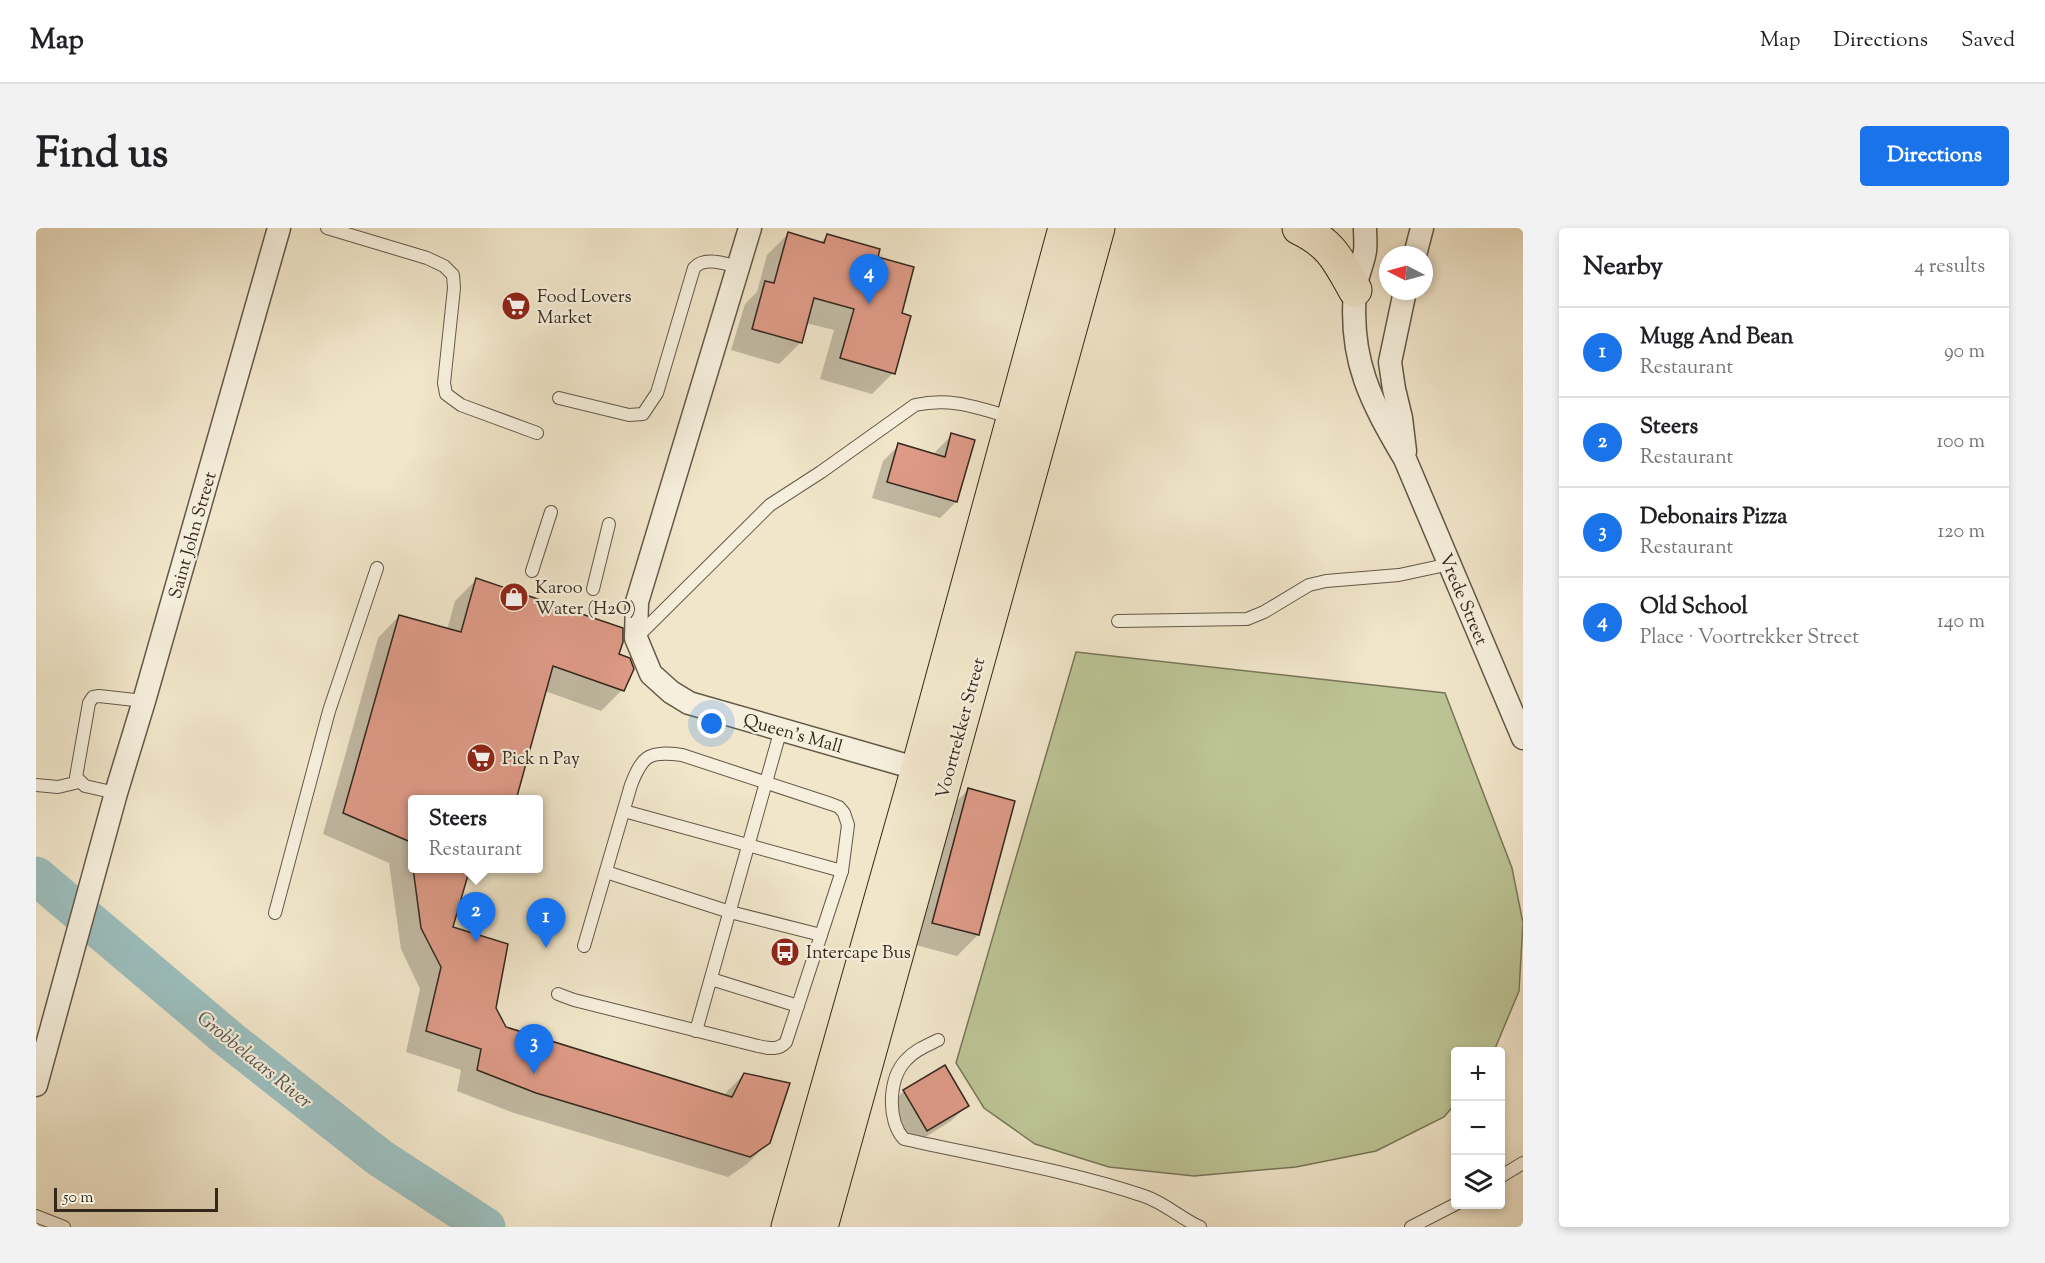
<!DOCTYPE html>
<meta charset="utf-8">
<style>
body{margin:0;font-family:"Sorts Mill Goudy",serif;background:#f2f2f2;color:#202124}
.controls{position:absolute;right:18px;bottom:18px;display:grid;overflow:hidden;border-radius:6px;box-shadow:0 3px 9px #0003}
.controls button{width:54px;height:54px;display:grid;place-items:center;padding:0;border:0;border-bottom:2px solid #e0e0e0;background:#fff;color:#202124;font:30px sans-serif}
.compass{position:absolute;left:1343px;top:18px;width:54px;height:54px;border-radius:50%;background:#fff;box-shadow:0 3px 9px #0003;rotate:276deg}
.scale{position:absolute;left:18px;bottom:15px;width:164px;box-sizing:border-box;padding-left:6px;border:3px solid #34281d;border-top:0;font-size:16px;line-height:21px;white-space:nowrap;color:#34281d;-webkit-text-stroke:4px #f6efdd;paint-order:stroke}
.you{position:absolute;left:676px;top:496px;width:21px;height:21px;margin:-15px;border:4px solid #fff;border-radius:50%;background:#1a73e8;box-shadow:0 0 0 9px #1a73e833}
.badge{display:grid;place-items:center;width:39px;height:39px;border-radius:50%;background:#1a73e8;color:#fff;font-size:20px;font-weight:700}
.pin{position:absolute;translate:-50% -50px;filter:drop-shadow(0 2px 3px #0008)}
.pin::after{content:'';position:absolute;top:32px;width:21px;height:18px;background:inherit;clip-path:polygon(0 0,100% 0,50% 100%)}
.popup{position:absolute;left:372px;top:567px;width:135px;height:78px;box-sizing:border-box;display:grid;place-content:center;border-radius:6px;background:#fff;filter:drop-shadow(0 2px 4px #0005);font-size:20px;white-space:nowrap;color:#757577}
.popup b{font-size:22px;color:#202124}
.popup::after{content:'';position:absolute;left:50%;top:100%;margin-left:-12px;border:12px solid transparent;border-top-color:#fff}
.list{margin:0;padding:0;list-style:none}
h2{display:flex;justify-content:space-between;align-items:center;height:78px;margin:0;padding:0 24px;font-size:26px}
h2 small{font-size:20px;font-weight:400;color:#757577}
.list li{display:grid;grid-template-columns:39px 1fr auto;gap:18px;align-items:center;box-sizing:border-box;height:90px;padding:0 24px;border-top:2px solid #e0e0e0}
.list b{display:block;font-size:22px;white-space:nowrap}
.list p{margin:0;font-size:20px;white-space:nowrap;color:#757577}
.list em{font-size:20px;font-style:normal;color:#757577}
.icon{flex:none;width:33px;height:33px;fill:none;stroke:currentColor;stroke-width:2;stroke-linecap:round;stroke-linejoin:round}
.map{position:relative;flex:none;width:1487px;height:999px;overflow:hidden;border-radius:6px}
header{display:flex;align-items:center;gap:36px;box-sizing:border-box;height:84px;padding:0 30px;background:#fff;border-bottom:2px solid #e0e0e0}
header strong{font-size:28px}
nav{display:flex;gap:33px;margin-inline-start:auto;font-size:21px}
.intro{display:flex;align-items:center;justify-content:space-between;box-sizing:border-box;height:144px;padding:0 36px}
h1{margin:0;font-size:42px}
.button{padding:15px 27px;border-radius:6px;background:#1a73e8;color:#fff;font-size:21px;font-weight:700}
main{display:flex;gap:36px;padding:0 36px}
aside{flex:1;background:#fff;border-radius:6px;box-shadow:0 3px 9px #0003}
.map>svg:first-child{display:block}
.green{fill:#bcc495;stroke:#787659;stroke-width:1.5}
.shadow{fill:#0003}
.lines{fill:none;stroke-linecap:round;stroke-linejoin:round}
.river{stroke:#9cbebd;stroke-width:39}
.building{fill:#de9a87;stroke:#34281d;stroke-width:1.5}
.service-casing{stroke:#635848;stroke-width:14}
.minor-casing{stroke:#635848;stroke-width:25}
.primary-casing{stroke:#34281d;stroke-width:35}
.trunk-casing{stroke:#34281d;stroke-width:35}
.service{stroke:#f6efdd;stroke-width:12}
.minor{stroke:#f6efdd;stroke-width:22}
.primary{stroke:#f1e6ca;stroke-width:33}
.trunk{stroke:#f1e6ca;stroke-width:33}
.labels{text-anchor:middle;stroke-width:4.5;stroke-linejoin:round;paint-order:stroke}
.poi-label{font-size:18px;fill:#34281d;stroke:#f6efdd;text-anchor:start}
.street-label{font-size:18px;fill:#34281d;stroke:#f6efdd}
.water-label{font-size:20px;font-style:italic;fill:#53554d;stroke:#f6efdd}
</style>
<header>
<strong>Map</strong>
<nav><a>Map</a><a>Directions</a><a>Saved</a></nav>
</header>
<div class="intro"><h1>Find us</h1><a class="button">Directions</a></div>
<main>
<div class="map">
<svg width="1487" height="999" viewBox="0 0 1487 999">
<rect width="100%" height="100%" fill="#f1e6ca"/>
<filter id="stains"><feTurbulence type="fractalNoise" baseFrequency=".00333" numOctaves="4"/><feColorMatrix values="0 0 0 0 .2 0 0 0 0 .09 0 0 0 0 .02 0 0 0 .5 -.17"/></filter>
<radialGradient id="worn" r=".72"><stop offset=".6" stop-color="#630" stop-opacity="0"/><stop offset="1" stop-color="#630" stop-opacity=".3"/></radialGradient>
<path class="green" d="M 1040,424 L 1409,465 L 1476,640 L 1487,695 L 1483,763 L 1458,823 L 1420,824 L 1419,876 L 1408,889 L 1340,923 L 1260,939 L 1158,948 L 1073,939 L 999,916 L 948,880 L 920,835 Z"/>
<g class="shadow">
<path d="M 752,6 L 784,15 L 792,7 L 840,30 L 864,86 L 857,145 L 836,166 L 784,151 L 798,102 L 770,95 L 764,115 L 743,136 L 695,122 L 709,76 L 721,64 L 731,27 Z"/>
<path d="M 916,207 L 920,274 L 904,290 L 836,270 L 847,233 L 863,217 L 898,227 L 900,223 Z"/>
<path d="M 441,351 L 582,426 L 586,462 L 565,483 L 509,463 L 377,572 L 377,640 L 453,640 L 439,654 L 430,651 L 415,700 L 469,801 L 687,868 L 708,846 L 733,914 L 711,936 L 692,949 L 478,885 L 421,863 L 425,842 L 370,824 L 384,761 L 365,721 L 353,635 L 287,606 L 342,410 L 363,388 L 411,402 L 419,373 Z"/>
<path d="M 932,562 L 942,707 L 921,728 L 876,716 L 911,583 Z"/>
<path d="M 868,863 L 932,877 L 915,893 L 875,918 L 852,879 Z"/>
</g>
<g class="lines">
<path class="river" d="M 0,648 L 194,812 L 344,930 L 450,999"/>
</g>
<g class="building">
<path d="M 752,4 L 788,15 L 791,6 L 844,21 L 842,29 L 878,39 L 866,85 L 875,88 L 859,146 L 804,130 L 818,81 L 778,70 L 766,115 L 716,101 L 729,53 L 738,55 Z"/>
<path d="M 915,205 L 939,212 L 921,274 L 851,254 L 862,215 L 909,229 Z"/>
<path d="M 440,350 L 587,400 L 587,414 L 583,426 L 594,430 L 598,441 L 588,463 L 517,438 L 480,572 L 377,572 L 377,615 L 307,585 L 363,387 L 425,404 Z"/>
<path d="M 932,560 L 979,573 L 943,707 L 896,695 Z"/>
<path d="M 377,640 L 434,640 L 417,699 L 472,716 L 460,780 L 470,799 L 696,869 L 708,845 L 754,855 L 734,915 L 714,929 L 500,865 L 441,842 L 445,821 L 390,803 L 405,739 L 385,700 Z"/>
<path d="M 909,837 L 933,878 L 891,903 L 867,862 Z"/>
</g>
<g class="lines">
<g class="service-casing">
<g id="service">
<path d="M 291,0 L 391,30 L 408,38 L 417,47 L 418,60 L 408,155 L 410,166 L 425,177 L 501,205"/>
<path d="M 523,170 L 593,187 L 607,186 L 621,165 L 658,40 C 669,28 689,36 702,39"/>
<path d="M 496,343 L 515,284"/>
<path d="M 557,361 L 573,296"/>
<path d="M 1082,393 L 1211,391 L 1228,384 L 1273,357 L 1290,353 L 1363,347 L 1414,336"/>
<path d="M 600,410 L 734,277 L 785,244 L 879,177 C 916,169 942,180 977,190"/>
<path d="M 0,557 L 22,559 L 43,554"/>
<path d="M 80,565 L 49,558 L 40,549 L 53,475 L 57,469 L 63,468 L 108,473"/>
<path d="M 588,583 L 806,643"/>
<path d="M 570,644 L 694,684 L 785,707"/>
<path d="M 239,685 L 293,483 L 341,340"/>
<path d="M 675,751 L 762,778"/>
<path d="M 522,766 L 538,772 L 722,818 C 732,820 742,823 750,814 L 806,643 L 812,597 L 808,585 L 803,579 L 795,576 L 646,527 C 614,523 607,526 595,557 L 548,718"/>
<path d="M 660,803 L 745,501"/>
<path d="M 902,812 C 890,818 879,822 870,832 C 852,851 851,893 868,911 C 948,929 1030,942 1108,968 C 1129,975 1144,990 1164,999"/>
<path d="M 1464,949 L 1487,935"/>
<path d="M 0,988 L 28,999"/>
<path d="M 1375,999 L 1420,976"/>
</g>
</g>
<g class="minor-casing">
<g id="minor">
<path d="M 714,0 L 601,374 L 600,410 L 615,446 L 635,464 L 653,475 L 893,544"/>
<path d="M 1329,0 C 1329,7 1330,16 1329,23 C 1327,36 1320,50 1319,63 C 1313,133 1335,173 1369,231 L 1487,510"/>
<path d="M 1379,27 L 1386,0"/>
<path d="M 1369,223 L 1365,190 L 1358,161 L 1354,134 L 1369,63"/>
<path d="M 0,857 L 80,565 L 108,473 L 243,0"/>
</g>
</g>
<g class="primary-casing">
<g id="primary">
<path d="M 752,999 L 882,540 L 1029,0"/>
<path d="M 785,999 L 1062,0"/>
</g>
</g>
<g class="trunk-casing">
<path id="trunk" d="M 1263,0 C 1296,16 1302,32 1319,62"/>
</g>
<use href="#service" class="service"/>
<use href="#minor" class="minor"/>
<use href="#primary" class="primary"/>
<use href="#trunk" class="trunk"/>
</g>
<defs>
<g id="supermarket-disc" transform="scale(1.5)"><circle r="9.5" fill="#8f2418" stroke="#f6efdd"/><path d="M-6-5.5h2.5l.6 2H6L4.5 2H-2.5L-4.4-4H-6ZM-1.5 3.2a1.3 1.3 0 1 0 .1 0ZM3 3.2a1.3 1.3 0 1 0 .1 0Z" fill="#fff"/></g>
<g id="shop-disc" transform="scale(1.5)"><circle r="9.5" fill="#8f2418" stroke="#f6efdd"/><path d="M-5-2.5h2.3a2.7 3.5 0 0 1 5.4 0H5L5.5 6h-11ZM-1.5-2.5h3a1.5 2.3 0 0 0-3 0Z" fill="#fff"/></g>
<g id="bus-disc" transform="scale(1.5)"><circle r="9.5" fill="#8f2418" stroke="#f6efdd"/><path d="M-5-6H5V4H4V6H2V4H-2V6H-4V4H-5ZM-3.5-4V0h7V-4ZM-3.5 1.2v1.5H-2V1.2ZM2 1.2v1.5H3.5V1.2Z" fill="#fff"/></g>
</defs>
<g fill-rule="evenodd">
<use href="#supermarket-disc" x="480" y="78"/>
<use href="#shop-disc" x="478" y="369"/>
<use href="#supermarket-disc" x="445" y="530"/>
<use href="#bus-disc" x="749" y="724"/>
</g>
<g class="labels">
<g class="poi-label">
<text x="501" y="74">Food Lovers<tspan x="501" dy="21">Market</tspan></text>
<text x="499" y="365">Karoo<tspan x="499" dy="21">Water (H2O)</tspan></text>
<text x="466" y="536">Pick n Pay</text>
<text x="770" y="730">Intercape Bus</text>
</g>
<g class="street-label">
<text transform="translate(156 307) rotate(-74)" y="6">Saint John Street</text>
<text transform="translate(1428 371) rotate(67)" y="6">Vrede Street</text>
<text transform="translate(924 500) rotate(-75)" y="6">Voortrekker Street</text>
<text transform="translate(757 505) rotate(16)" y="6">Queen's Mall</text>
</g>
<g class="water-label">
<text transform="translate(219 831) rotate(39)" y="7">Grobbelaars River</text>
</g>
</g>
<rect width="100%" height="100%" filter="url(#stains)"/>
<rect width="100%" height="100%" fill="url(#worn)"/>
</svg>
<div class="controls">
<button>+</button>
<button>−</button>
<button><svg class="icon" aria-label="layers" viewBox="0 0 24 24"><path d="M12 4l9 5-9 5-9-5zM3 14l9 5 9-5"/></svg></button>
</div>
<svg class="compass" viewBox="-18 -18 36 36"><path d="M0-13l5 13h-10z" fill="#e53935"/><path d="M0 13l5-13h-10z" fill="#757577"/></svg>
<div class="scale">50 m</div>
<div class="you"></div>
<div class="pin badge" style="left:510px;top:720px">1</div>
<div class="pin badge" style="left:440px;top:714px">2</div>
<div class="popup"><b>Steers</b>Restaurant</div>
<div class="pin badge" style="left:498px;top:846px">3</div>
<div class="pin badge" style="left:833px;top:76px">4</div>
</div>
<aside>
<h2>Nearby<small>4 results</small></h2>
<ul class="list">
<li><span class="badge">1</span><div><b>Mugg And Bean</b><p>Restaurant</p></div><em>90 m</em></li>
<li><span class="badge">2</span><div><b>Steers</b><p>Restaurant</p></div><em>100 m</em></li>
<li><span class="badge">3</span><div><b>Debonairs Pizza</b><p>Restaurant</p></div><em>120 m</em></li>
<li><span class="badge">4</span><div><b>Old School</b><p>Place · Voortrekker Street</p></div><em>140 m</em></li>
</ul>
</aside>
</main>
